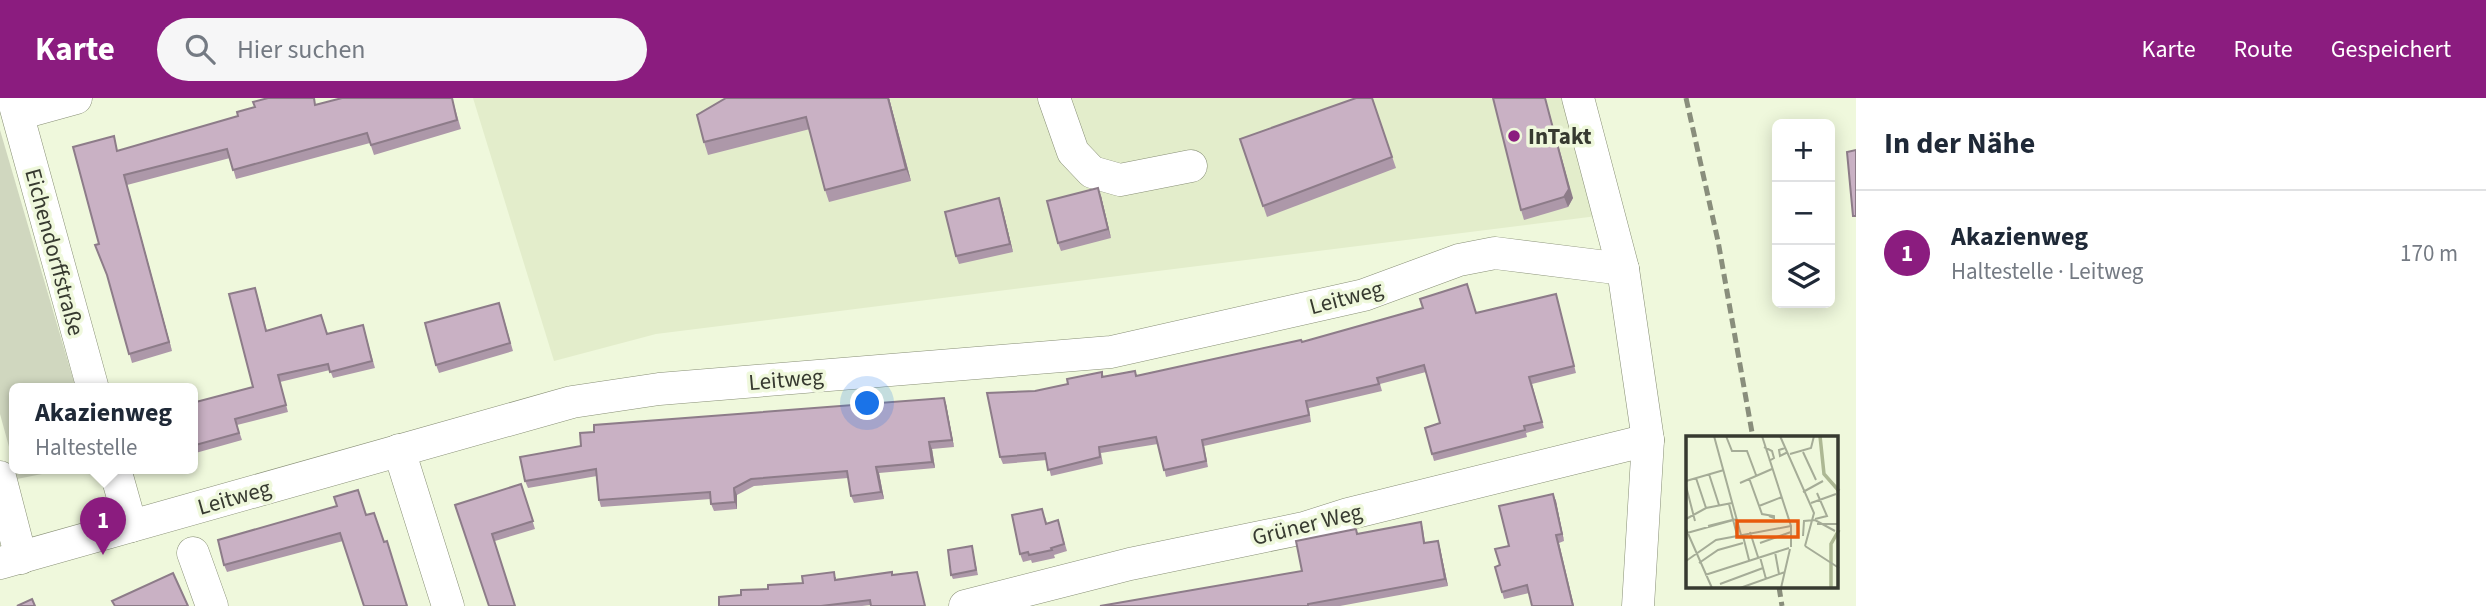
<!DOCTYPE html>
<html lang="de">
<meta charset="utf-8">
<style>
body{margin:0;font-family:"Source Sans 3",sans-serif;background:#f6f6f7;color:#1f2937}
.controls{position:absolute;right:21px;top:21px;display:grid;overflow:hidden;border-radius:10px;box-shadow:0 4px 18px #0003}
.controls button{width:63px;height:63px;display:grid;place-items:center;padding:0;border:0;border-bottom:2px solid #e0e1e3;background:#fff;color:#1f2937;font:35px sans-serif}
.you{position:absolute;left:868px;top:306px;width:24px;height:24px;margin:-18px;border:5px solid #fff;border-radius:50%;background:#1a73e8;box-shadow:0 0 0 10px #1a73e833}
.badge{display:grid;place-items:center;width:46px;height:46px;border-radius:50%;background:#8b1c7f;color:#fff;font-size:23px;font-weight:700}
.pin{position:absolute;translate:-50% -58px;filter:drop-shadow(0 2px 4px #0008)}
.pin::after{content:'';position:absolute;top:37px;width:24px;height:21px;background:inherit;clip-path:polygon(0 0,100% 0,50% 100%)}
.popup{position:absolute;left:9px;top:285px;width:189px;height:91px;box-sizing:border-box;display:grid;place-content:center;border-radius:10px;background:#fff;filter:drop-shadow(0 2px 5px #0005);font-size:23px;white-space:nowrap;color:#747a83}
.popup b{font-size:26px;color:#1f2937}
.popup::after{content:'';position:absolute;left:50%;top:100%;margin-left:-14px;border:14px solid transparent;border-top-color:#fff}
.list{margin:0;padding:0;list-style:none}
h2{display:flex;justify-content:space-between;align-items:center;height:91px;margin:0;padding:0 28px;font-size:30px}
h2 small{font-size:23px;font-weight:400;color:#747a83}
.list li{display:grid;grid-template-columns:46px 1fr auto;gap:21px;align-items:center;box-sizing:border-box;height:126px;padding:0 28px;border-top:2px solid #e0e1e3}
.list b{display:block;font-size:26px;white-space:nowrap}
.list p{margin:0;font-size:23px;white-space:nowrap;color:#747a83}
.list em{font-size:23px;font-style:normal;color:#747a83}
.icon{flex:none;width:38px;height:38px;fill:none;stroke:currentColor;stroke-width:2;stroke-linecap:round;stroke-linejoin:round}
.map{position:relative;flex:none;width:1856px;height:508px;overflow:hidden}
header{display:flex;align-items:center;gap:42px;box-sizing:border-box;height:98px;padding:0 35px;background:#8b1c7f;color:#fff}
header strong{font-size:33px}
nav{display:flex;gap:38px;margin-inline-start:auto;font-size:24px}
.search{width:490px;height:63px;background:#f6f6f7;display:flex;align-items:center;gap:18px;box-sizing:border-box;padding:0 24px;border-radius:38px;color:#747a83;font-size:26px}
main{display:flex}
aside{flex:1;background:#fff}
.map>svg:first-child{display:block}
.built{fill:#e3edcb}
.green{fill:#d0d7bf}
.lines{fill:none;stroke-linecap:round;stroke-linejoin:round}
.minor-casing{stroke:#888f76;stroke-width:33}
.minor{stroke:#fff;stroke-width:32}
.rail{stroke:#898e7c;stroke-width:5;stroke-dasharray:10 5;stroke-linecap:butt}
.wall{fill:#ad98a9}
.shaded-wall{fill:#8d7c89}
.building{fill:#c9b1c4;stroke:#8d7c89;stroke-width:2}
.poi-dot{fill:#8b1c7f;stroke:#eff8dc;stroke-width:2.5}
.labels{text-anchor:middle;stroke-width:7;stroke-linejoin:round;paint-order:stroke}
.poi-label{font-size:23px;font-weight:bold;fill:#373a30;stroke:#eff8dc;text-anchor:start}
.street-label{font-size:23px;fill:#373a30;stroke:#eff8dc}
.inset-river{fill:none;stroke:#adb893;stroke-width:3.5}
.inset-road{fill:none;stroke:#a5ac97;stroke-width:2}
.view{fill:#e8590c;fill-opacity:0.15;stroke:#e8590c;stroke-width:3.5}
.inset-edge{fill:none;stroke:#373a30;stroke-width:3.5}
</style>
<header>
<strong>Karte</strong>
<div class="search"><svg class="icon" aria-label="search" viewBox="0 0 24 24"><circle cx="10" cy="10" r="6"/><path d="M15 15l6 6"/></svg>Hier suchen</div>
<nav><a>Karte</a><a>Route</a><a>Gespeichert</a></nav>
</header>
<main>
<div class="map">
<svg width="1856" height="508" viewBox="0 0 1856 508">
<rect width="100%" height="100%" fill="#eff8dc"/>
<path class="built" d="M 473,0 L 1563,0 L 1597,118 L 656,236 L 554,263 Z"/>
<g class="green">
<path d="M 0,32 L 76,291 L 14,291 L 14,367 L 0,316 Z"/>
<path d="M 15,371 L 67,371 L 17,381 Z"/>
</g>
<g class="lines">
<g class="minor-casing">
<g id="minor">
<path d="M 13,0 L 93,291"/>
<path d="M 1054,0 L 1073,54 L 1092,74 L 1120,82 L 1191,68"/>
<path d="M 1578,0 L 1623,171 L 1648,342 L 1638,508"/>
<path d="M 18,16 L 76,0"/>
<path d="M 399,352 L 448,508"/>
<path d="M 115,371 L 131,428"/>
<path d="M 0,379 L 21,460"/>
<path d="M 193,455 L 212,508"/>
<path d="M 0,465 L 572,304 L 659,291 L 1111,254 L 1364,197 L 1459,162 L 1495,155 L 1623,171"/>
<path d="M 965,508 L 1130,466 L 1304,430 L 1348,416 L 1648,342"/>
</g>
</g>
<use href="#minor" class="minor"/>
<g class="rail">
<path d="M 1686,0 L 1718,143 L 1753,340"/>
<path d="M 1779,489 L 1782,508"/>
</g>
</g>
<g class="wall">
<path d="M 342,0 L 452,0 L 461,31 L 374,57 L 370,45 L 236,81 L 230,60 L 127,87 L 172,253 L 132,265 L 99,146 L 118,53 L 316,7 Z"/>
<path d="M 726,0 L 889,0 L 911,83 L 829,104 L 825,92 L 810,31 L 708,57 L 704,44 Z"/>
<path d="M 1372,0 L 1396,70 L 1267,119 L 1240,41 Z"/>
<path d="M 1493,0 L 1573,100 L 1568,109 L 1524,122 L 1521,112 Z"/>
<path d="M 1101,98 L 1111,140 L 1061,153 L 1058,145 Z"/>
<path d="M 1002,109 L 1013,154 L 959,166 L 956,158 Z"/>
<path d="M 257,196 L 267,233 L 328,236 L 365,234 L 375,270 L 333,280 L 330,272 L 280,284 L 288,314 L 237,327 L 242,342 L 192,356 L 192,305 L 253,289 Z"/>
<path d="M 1558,203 L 1576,275 L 1532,286 L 1544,330 L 1526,335 L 1527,339 L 1434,363 L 1432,356 L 1440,325 L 1426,274 L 1380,286 L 1382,293 L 1309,310 L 1311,324 L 1204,348 L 1208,369 L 1166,379 L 1158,346 L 1101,355 L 1103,366 L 1051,378 L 1047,362 L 1003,366 L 1000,359 L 1035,293 L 1068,286 L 1102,274 L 1104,279 L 1137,278 L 1302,244 Z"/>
<path d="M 502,214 L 513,253 L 439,275 L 436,267 Z"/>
<path d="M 944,300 L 946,306 L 954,349 L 932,351 L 935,370 L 879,375 L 884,401 L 854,405 L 851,398 L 848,380 L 754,388 L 737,397 L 737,411 L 714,413 L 711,406 L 711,401 L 601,409 L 599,402 L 597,378 L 528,390 L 525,383 Z"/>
<path d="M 521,386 L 535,431 L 495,443 L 455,407 Z"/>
<path d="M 1553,396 L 1556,403 L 1564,443 L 1559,445 L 1529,495 L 1504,501 L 1502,494 L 1500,467 L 1509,448 Z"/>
<path d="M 337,408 L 367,416 L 408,508 L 343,443 L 227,474 L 224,467 Z"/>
<path d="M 1045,419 L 1047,425 L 1058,422 L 1067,453 L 1054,457 L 1055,460 L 1032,465 L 1031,462 L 1023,464 L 1020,456 Z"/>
<path d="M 1421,424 L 1423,431 L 1425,445 L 1438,443 L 1440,450 L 1448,488 L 1340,508 L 1100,508 L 1302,473 L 1356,431 L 1358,436 Z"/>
<path d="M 972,448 L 978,477 L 953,481 L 951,477 Z"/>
<path d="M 892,477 L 918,479 L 871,507 L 862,508 L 719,508 L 741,497 L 768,491 L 836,479 L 836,481 Z"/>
</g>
<g class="shaded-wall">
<path d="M 888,0 L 889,0 L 911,83 L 906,71 Z"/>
<path d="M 1545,0 L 1573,100 L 1568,109 L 1564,99 Z"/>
<path d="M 124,77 L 127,87 L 172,253 L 169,244 Z"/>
<path d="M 1098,90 L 1101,98 L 1111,140 L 1108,131 Z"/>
<path d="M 999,100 L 1002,109 L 1013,154 L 1010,146 Z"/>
<path d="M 944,300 L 946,306 L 954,349 L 952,342 Z"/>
<path d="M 929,344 L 932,351 L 935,370 L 932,364 Z"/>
<path d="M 876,369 L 879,375 L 884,401 L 881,394 Z"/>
<path d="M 734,390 L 737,397 L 737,411 L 735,404 Z"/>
<path d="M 1553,396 L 1556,403 L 1564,443 L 1562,436 Z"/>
<path d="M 1556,437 L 1559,445 L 1574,508 L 1573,508 Z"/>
<path d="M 1438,443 L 1440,450 L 1448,488 L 1445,481 Z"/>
</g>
<g class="building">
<path d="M 268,0 L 314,0 L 315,7 L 342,0 L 452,0 L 457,22 L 371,47 L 367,35 L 233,72 L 227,51 L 124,77 L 169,244 L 129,256 L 107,177 L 95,147 L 99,146 L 73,49 L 114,38 L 117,53 L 238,18 L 237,14 L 255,9 L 253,4 Z"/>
<path d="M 726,0 L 888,0 L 906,71 L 825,92 L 806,19 L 704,44 L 697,17 Z"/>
<path d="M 1356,0 L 1372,0 L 1392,59 L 1263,108 L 1240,41 Z"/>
<path d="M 1493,0 L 1545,0 L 1569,91 L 1564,99 L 1521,112 Z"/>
<path d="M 1856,52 L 1856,118 L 1853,118 L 1847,54 Z"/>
<path d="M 1098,90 L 1108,131 L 1058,145 L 1047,103 Z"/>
<path d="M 999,100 L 1010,146 L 956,158 L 945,114 Z"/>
<path d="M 1467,186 L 1476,215 L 1556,196 L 1574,268 L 1529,279 L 1542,324 L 1524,328 L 1525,332 L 1432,356 L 1425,330 L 1440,325 L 1424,267 L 1377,280 L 1379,286 L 1306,303 L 1309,317 L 1202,342 L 1206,363 L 1164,372 L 1156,339 L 1099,349 L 1100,359 L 1048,372 L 1045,355 L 1000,359 L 987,295 L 1035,293 L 1068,286 L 1067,281 L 1102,274 L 1102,279 L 1135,273 L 1136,278 L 1301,242 L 1302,244 L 1423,210 L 1420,201 Z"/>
<path d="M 255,190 L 266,233 L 321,217 L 327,236 L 363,227 L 372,263 L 330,274 L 328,266 L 278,277 L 286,307 L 235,321 L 239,335 L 192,348 L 192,305 L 253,289 L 229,196 Z"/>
<path d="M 499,205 L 510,245 L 436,267 L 425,225 Z"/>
<path d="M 944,300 L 952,342 L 929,344 L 932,364 L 876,369 L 881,394 L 851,398 L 847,373 L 751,381 L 734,390 L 735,404 L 711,406 L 710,394 L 599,402 L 596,371 L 525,383 L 520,359 L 581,348 L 580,335 L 594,334 L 594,327 Z"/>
<path d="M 521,386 L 533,423 L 492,436 L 515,508 L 489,508 L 455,407 Z"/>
<path d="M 358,392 L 366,417 L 374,415 L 384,444 L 387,443 L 407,508 L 364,508 L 340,435 L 224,467 L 218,442 L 337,408 L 334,399 Z"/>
<path d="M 1553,396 L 1562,436 L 1556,437 L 1573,508 L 1532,508 L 1527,487 L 1502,494 L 1495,469 L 1500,467 L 1495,451 L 1509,448 L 1499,408 Z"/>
<path d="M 1042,411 L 1046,426 L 1058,422 L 1064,446 L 1051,450 L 1052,452 L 1029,457 L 1028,454 L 1020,456 L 1012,417 Z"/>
<path d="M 1421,424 L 1424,445 L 1438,443 L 1445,481 L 1308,506 L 1308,508 L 1100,508 L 1302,473 L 1296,443 L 1356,431 L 1357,436 Z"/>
<path d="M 972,448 L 976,472 L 951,477 L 948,452 Z"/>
<path d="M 834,474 L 835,482 L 892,474 L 892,477 L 917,474 L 925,508 L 871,508 L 870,502 L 821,508 L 719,508 L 719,499 L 741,497 L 741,492 L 768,491 L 768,487 L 803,485 L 802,478 Z"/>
<path d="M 173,475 L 188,508 L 115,508 L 112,503 Z"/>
<path d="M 32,501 L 35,508 L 17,508 Z"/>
</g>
<circle class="poi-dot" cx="1514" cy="38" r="7"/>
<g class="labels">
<g class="poi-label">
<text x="1528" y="46">InTakt</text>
</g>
<g class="street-label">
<text transform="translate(55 154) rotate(75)" y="8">Eichendorffstraße</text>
<text transform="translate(1346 199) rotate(-15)" y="8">Leitweg</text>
<text transform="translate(786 281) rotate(-5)" y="8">Leitweg</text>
<text transform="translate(234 399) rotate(-16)" y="8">Leitweg</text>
<text transform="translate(1307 426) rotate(-14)" y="8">Grüner Weg</text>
</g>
</g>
<g transform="translate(1686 338)">
<rect width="152" height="152" fill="#eff8dc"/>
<path class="inset-river" d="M 134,0 L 138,38 L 153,55M 145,152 L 145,108 L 153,94"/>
<path class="inset-road" d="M 28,0 L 55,99M 40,0 L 46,15 L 61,15 L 70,39M 76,0 L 105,90 L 105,111M 94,0 L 128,77 L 119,110M 78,11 L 86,15 L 88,22 L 83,25M 99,12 L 93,14 L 94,20 L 102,16M 117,16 L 130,44M 104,18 L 125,12 L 128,0M 23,38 L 33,69M 10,42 L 20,72M 63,42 L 76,78 L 88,80 L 88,82 L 83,80M 0,45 L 38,34M 54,47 L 86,33M 0,50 L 9,85M 117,56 L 137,45M 125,67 L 150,58M 43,68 L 51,99M 73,70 L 96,61M 0,83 L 20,72 L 46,67M 129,83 L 141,80 L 131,57M 131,88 L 153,88M 22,90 L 46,84M 0,93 L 26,152M 64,96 L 72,121M 1,97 L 51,83M 57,100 L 63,124M 117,100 L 118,85 L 129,84 L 149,95M 74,107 L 105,96M 119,110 L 153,132M 89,116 L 93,138M 74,121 L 80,143M 0,125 L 30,104 L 105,90M 13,127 L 32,114 L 57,107M 19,139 L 103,112M 34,148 L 77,132M 54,152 L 99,136M 95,152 L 104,113"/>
<path class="view" d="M 51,85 L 112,85 L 112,101 L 51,101 Z"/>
<rect width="152" height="152" class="inset-edge"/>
</g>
</svg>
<div class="controls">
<button>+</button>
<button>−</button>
<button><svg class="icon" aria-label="layers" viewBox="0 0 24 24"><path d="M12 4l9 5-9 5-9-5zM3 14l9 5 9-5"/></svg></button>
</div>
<div class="you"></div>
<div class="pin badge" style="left:103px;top:457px">1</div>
<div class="popup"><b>Akazienweg</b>Haltestelle</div>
</div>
<aside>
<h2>In der Nähe<small></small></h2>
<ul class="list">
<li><span class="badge">1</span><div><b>Akazienweg</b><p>Haltestelle · Leitweg</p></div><em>170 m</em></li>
</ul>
</aside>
</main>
